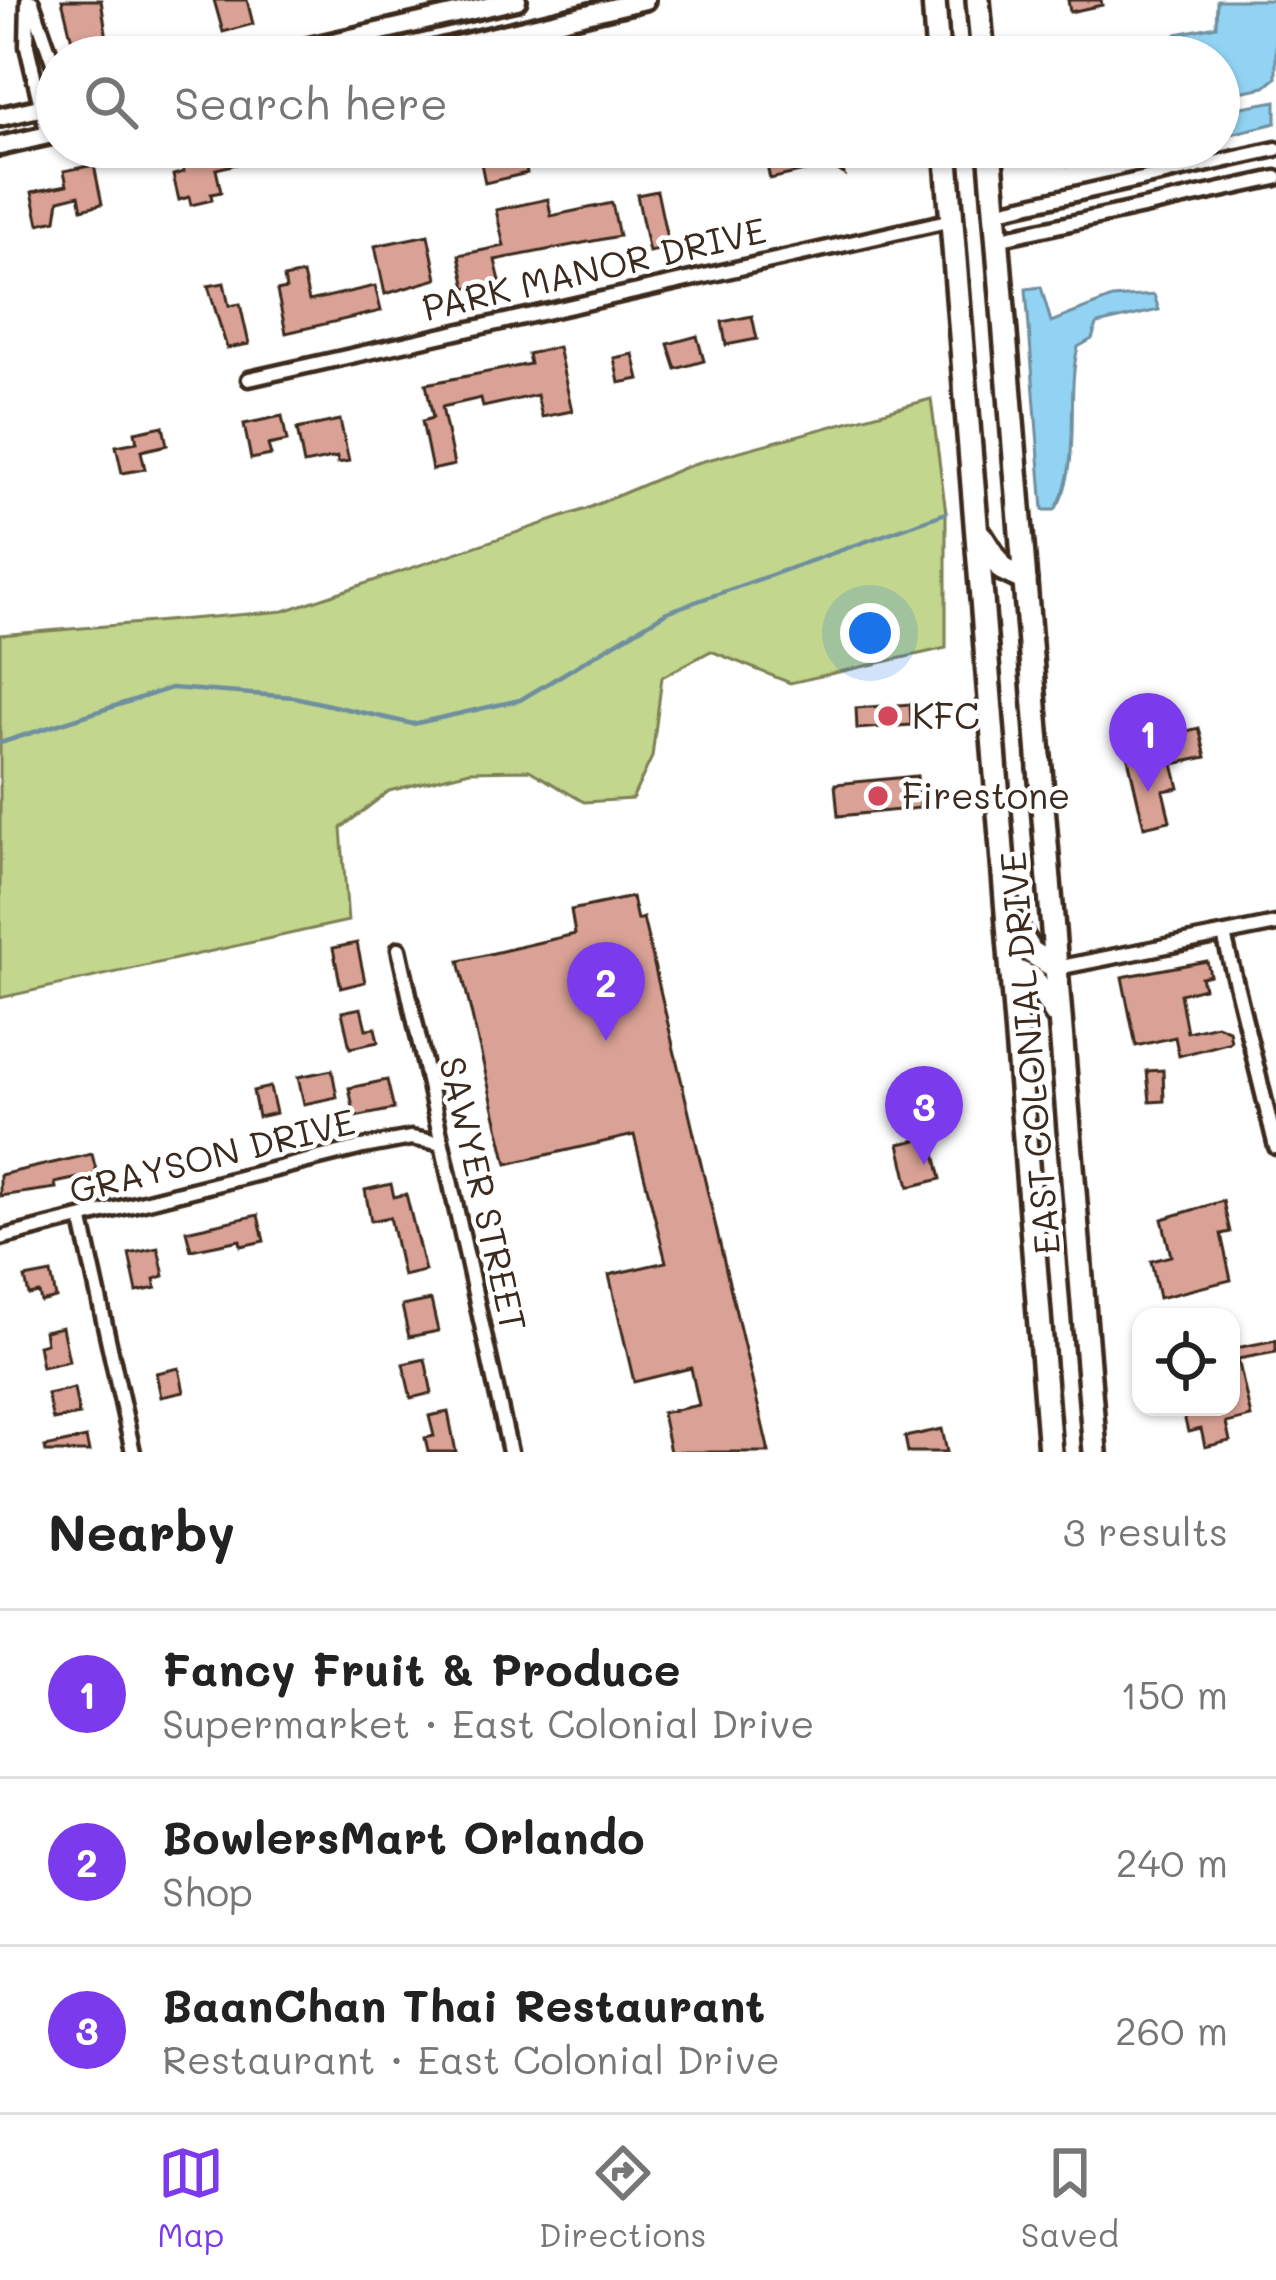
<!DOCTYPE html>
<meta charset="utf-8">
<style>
body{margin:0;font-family:Mali,sans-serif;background:#f2f2f2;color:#222}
.controls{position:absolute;right:36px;bottom:36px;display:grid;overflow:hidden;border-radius:24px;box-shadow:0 3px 9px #0004}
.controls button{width:108px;height:108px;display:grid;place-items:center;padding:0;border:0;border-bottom:3px solid #e0e0e0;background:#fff;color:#222;font:60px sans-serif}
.you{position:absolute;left:870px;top:633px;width:42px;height:42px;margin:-30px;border:9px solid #fff;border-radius:50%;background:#1a73e8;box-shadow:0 0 0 18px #1a73e833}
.badge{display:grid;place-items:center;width:78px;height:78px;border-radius:50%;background:#7c3aed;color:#fff;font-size:39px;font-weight:700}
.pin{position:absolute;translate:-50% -99px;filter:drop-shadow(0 3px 6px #0008)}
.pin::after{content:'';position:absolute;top:63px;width:42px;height:36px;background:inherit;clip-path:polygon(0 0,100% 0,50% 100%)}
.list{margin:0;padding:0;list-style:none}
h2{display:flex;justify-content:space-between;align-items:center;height:156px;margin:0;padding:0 48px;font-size:51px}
h2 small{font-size:39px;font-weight:400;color:#767676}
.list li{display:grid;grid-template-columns:78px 1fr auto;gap:36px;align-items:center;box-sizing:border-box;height:168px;padding:0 48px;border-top:3px solid #e0e0e0}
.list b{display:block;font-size:45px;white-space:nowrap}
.list p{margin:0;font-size:39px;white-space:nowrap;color:#767676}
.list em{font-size:39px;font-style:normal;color:#767676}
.icon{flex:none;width:66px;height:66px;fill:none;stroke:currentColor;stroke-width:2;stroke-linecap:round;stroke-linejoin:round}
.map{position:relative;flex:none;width:1276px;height:1452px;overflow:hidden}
.search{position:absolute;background:#fff;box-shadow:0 3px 9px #0004;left:36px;right:36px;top:36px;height:132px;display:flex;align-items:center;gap:30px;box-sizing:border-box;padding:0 42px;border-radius:66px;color:#767676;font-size:45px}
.sheet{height:660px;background:#fff}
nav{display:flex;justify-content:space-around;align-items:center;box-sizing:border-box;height:168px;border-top:3px solid #e0e0e0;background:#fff;font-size:33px;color:#767676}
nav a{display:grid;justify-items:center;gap:6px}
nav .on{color:#7c3aed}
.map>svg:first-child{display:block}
.green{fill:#c2d78d;stroke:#7e8056;stroke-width:3}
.water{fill:#92d3f3;stroke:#6f8f9e;stroke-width:3}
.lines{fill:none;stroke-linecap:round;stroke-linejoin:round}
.stream{stroke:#6f8f9e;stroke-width:4.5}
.building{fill:#daa296;stroke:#3b2a1e;stroke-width:3}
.street-casing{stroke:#3b2a1e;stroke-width:21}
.secondary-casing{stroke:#3b2a1e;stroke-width:26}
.highway-casing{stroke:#3b2a1e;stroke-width:30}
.street{stroke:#fff;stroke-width:12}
.secondary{stroke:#fff;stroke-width:16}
.highway{stroke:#fff;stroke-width:21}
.poi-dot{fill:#d1495b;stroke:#fff;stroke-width:4.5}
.labels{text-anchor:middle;stroke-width:9;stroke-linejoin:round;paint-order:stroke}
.street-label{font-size:36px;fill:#3b2a1e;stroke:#fff}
.poi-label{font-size:36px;fill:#3b2a1e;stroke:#fff;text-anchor:start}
</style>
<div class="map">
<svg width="1276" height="1452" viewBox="0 0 1276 1452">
<rect width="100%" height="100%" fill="#fff"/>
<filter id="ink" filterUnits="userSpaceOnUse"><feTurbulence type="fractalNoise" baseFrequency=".00833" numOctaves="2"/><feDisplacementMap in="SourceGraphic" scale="24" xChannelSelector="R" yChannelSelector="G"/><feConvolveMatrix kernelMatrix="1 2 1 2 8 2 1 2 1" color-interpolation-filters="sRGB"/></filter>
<g filter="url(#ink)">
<path class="green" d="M 931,399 L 946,513 L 946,648 L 790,683 L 711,651 L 662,677 L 652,757 L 632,799 L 584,802 L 529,770 L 470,771 L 389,791 L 341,828 L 348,921 L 0,998 L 0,635 L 284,611 L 586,509 L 693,464 Z"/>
<g class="water">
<path d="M 1217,0 L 1276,0 L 1276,78 L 1265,87 L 1219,96 L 1219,57 L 1165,57 L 1164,43 L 1177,34 L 1216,26 Z"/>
<path d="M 1276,101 L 1276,123 L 1219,137 L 1219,111 Z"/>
<path d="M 1100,147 L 1183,147 L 1100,164 Z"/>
<path d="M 1041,287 L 1051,322 L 1112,298 L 1154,295 L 1159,310 L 1097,324 L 1092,339 L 1078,347 C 1065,397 1083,466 1055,510 L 1043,510 L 1026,289 Z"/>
</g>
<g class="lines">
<path class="stream" d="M 0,743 L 171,688 L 294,697 L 413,724 L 520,700 L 667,612 L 946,513"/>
</g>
<g class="building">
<path d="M 62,0 L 101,0 L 108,45 L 75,53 Z"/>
<path d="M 214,0 L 247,0 L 253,24 L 223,32 Z"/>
<path d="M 1068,0 L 1101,0 L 1102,5 L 1070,12 Z"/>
<path d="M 684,39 L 688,57 L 671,57 L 668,42 Z"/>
<path d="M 1112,42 L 1113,57 L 1073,57 L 1072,45 Z"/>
<path d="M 636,45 L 639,57 L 605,57 L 604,52 Z"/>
<path d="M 221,147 L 242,147 L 245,162 L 216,169 L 221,192 L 211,194 L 212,200 L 191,205 L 189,197 L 179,200 L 173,175 L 184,172 L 182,162 L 222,153 Z"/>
<path d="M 763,147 L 838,147 L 844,174 L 830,165 L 770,179 Z"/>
<path d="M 1067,147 L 1086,147 L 1087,164 L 1068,165 Z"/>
<path d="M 495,150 L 496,157 L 523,152 L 527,173 L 485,183 L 479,153 Z"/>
<path d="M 94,165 L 102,204 L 82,209 L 79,195 L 59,200 L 56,220 L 39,224 L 32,192 L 67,185 L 64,171 Z"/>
<path d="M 657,191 L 669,248 L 649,252 L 637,195 Z"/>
<path d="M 548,199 L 551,216 L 612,203 L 619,236 L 495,260 L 500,281 L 466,288 L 459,255 L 504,246 L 496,210 Z"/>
<path d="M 428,235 L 437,279 L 385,294 L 375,246 Z"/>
<path d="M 303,274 L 309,301 L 375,286 L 381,311 L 286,333 L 277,291 L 286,289 L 284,278 Z"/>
<path d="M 224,283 L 229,306 L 240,304 L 249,344 L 227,348 L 208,286 Z"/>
<path d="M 752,316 L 757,339 L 726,345 L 722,322 Z"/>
<path d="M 697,336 L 704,361 L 676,369 L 668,344 Z"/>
<path d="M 558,347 L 572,411 L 542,417 L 537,395 L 483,407 L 481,398 L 442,407 L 454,465 L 432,470 L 422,421 L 433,418 L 426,384 L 530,364 L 528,354 Z"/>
<path d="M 633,354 L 639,379 L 619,383 L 614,358 Z"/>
<path d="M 282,416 L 287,441 L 268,445 L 271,455 L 251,459 L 244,424 Z"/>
<path d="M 340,420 L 349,461 L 338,463 L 337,457 L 304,464 L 297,429 Z"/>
<path d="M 163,426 L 167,445 L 141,451 L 145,469 L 122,473 L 116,446 L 137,442 L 135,432 Z"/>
<path d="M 910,704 L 911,725 L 857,729 L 856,708 Z"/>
<path d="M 1199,728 L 1206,757 L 1173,764 L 1179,788 L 1163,791 L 1170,821 L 1144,827 L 1127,754 L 1176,743 L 1174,734 Z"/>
<path d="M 917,776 L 920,808 L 838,816 L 835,784 Z"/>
<path d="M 632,897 L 637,920 L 643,918 L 769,1452 L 670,1452 L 662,1413 L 699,1405 L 691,1368 L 634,1382 L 609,1275 L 666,1262 L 634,1135 L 507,1164 L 459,961 L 575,934 L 571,910 Z"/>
<path d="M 357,943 L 365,982 L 341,988 L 333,948 Z"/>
<path d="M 1207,961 L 1210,975 L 1201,977 L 1204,988 L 1180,994 L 1187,1032 L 1217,1025 L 1229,1030 L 1231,1042 L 1179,1056 L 1175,1037 L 1136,1046 L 1122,977 Z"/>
<path d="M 361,1008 L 366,1029 L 375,1028 L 378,1042 L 350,1048 L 342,1012 Z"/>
<path d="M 332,1070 L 337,1097 L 304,1104 L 298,1077 Z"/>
<path d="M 1163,1070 L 1164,1101 L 1150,1102 L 1147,1071 Z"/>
<path d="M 387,1080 L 394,1109 L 355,1117 L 349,1088 Z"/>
<path d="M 270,1087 L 276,1113 L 258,1117 L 253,1091 Z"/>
<path d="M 931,1137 L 941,1179 L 909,1187 L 899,1144 Z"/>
<path d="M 92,1154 L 97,1174 L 55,1183 L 56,1188 L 0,1196 L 0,1175 Z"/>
<path d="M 391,1184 L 394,1197 L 406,1194 L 425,1271 L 403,1276 L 390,1217 L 371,1221 L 365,1190 Z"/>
<path d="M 1223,1201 L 1230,1232 L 1221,1234 L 1231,1280 L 1159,1298 L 1151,1261 L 1171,1256 L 1162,1219 Z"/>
<path d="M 258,1215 L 264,1241 L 241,1246 L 240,1240 L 191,1250 L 186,1231 Z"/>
<path d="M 158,1248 L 164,1276 L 154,1279 L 156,1288 L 137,1292 L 129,1254 Z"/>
<path d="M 51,1273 L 56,1298 L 41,1302 L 39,1293 L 29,1295 L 25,1278 Z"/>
<path d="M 431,1300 L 438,1331 L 409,1337 L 402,1306 Z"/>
<path d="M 62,1327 L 69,1361 L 42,1367 L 38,1345 L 46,1343 L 44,1331 Z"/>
<path d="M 1276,1340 L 1276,1352 L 1238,1359 L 1251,1417 L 1226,1423 L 1230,1441 L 1205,1447 L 1201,1429 L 1188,1432 L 1182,1407 L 1231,1407 L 1231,1349 Z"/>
<path d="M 425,1359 L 432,1393 L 411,1398 L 403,1364 Z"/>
<path d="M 179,1368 L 184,1392 L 161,1397 L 156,1373 Z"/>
<path d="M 74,1388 L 79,1415 L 53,1420 L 47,1394 Z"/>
<path d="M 448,1412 L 456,1452 L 428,1452 L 425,1438 L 434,1436 L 429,1416 Z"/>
<path d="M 942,1429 L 947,1452 L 908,1452 L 905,1437 Z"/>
<path d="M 86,1438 L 89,1452 L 46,1452 L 45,1447 Z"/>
</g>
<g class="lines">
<g class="street-casing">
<g id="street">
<path d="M 28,0 L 27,46 L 48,135"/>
<path d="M 32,2 L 57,74"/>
<path d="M 995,212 L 1276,149"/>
<path d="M 997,239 L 1276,178"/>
<path d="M 249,379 L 952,220"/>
<path d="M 1224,935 L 1276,1147"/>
<path d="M 399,949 L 510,1452"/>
<path d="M 1057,968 L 1276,924"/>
<path d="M 82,1221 L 133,1452"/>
<path d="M 0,1238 L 363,1147 L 411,1138 L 439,1143"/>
</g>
</g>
<g class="secondary-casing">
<g id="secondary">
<path d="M 268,57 L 517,0"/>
<path d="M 407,57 L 645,0"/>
<path d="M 0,117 L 57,104"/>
<path d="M 0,146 L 57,133"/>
</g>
</g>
<g class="highway-casing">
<g id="highway">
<path d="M 934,0 L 938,57"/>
<path d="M 978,0 L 983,57"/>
<path d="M 946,147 L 1050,1452"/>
<path d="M 990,147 L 1095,1452"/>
<path d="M 981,536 L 1002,569 L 1025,580"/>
<path d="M 1013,922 L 1031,952 L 1057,968"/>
<path d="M 1012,969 L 1033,979 L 1056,1014"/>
</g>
</g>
<use href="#street" class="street"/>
<use href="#secondary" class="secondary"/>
<use href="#highway" class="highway"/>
</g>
</g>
<g class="poi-dot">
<circle cx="888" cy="716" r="12"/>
<circle cx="878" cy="796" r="12"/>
</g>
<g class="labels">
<g class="street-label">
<text transform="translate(594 269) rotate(-13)" y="13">PARK MANOR DRIVE</text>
<text transform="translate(1030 1053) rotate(-95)" y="13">EAST COLONIAL DRIVE</text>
<text transform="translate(212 1156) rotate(-14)" y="13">GRAYSON DRIVE</text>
<text transform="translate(483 1194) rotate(77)" y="13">SAWYER STREET</text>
</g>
<g class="poi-label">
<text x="912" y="729">KFC</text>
<text x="902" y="809">Firestone</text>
</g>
</g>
</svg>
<div class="controls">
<button><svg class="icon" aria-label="locate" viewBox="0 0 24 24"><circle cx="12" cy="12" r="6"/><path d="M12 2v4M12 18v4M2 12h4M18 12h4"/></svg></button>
</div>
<div class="you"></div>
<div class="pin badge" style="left:1148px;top:792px">1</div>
<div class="pin badge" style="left:606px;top:1041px">2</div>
<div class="pin badge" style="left:924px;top:1165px">3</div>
<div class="search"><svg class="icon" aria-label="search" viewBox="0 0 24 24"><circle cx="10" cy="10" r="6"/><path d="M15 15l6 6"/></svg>Search here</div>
</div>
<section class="sheet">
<h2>Nearby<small>3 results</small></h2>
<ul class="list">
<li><span class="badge">1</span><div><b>Fancy Fruit &amp; Produce</b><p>Supermarket · East Colonial Drive</p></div><em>150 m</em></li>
<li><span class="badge">2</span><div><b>BowlersMart Orlando</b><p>Shop</p></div><em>240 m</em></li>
<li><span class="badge">3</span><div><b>BaanChan Thai Restaurant</b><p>Restaurant · East Colonial Drive</p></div><em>260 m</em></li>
</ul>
</section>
<nav>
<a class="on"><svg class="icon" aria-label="map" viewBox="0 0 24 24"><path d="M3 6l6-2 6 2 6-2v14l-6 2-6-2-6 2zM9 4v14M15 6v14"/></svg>Map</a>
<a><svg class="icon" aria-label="directions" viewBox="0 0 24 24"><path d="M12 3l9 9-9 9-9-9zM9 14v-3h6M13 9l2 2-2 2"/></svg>Directions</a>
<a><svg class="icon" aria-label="saved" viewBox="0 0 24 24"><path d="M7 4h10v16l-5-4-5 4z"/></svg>Saved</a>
</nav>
